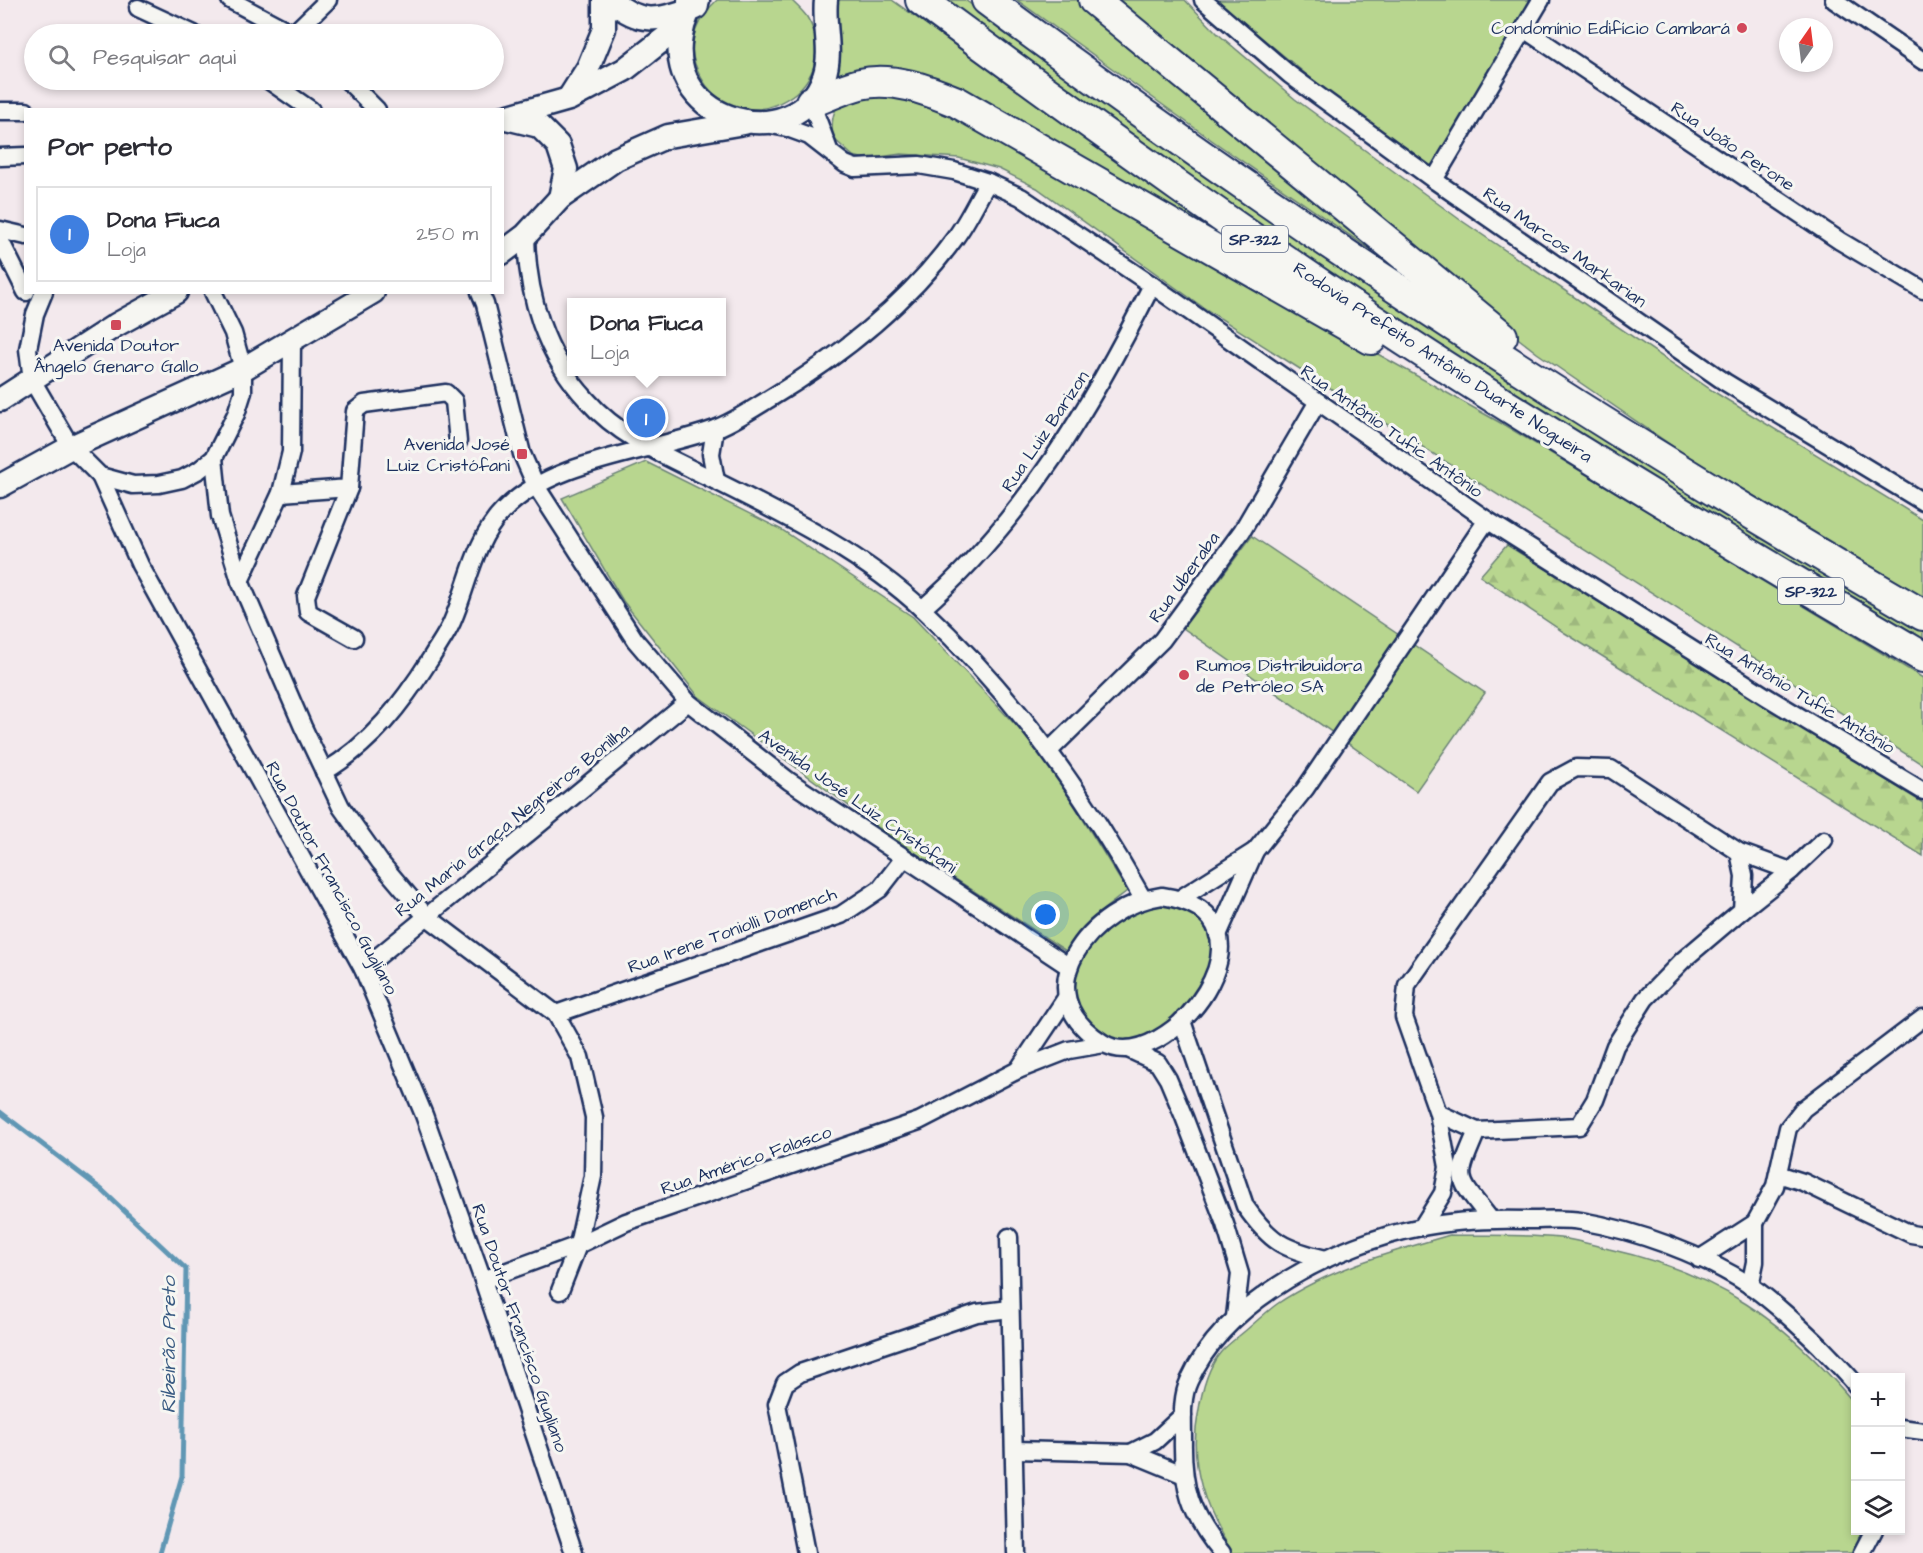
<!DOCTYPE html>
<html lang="pt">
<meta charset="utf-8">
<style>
body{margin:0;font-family:"Architects Daughter",sans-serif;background:#f7f7f7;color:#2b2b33}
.controls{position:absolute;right:18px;bottom:18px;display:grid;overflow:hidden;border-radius:0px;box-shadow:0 3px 9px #0003}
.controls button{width:54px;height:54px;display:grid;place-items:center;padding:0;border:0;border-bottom:2px solid #e1e1e2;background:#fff;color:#2b2b33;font:30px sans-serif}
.compass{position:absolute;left:1779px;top:18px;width:54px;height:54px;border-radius:50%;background:#fff;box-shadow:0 3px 9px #0003;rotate:14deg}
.you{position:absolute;left:1046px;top:915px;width:21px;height:21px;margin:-15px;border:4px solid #fff;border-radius:50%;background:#1a73e8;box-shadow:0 0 0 9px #1a73e833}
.badge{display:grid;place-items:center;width:39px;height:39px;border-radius:50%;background:#d1495b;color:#fff;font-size:20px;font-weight:700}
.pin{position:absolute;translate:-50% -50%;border:3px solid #fff;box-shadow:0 2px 6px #0006}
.popup{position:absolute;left:567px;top:298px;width:159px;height:78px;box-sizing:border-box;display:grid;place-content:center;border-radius:0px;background:#fff;filter:drop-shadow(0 2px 4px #0005);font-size:20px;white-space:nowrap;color:#7c7c81}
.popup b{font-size:22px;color:#2b2b33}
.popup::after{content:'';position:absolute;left:50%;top:100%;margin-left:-12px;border:12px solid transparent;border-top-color:#fff}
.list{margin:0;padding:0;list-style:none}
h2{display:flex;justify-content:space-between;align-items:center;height:78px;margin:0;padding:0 24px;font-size:26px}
h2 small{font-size:20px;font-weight:400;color:#7c7c81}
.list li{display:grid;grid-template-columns:39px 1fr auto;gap:18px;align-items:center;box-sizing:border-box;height:96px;margin:0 12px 12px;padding:0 12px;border:2px solid #e1e1e2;border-radius:0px}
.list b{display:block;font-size:22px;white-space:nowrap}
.list p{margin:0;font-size:20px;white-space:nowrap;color:#7c7c81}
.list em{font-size:20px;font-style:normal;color:#7c7c81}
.icon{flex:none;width:33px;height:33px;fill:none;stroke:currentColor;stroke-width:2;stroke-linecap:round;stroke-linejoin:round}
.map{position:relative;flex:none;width:1923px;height:1553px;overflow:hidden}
.search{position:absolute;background:#fff;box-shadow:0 3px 9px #0003;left:24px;top:24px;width:480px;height:66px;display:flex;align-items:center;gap:15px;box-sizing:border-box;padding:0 21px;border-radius:33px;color:#7c7c81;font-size:22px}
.panel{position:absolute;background:#fff;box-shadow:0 3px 9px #0003;left:24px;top:108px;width:480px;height:186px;border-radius:0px}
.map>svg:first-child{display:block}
.green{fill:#b8d68f;stroke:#6a8276;stroke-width:1.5}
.forest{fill:url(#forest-firs);stroke:#6a8276;stroke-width:1.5}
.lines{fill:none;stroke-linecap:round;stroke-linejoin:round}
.stream{stroke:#6197b4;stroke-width:5}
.street-casing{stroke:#1b2f5e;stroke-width:21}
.secondary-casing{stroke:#1b2f5e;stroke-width:27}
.highway-casing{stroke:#1b2f5e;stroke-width:34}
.street{stroke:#f6f6f2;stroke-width:16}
.secondary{stroke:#f6f6f2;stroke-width:22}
.highway{stroke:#f6f6f2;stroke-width:30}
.poi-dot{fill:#d1495b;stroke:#f6f6f2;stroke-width:2}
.labels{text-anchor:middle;stroke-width:6;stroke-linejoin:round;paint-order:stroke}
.shield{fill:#f6f6f2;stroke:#5d6b8a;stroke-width:1.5}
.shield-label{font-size:16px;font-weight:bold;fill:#1b2f5e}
.poi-label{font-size:18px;fill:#1b2f5e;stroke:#f6f6f2;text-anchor:end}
.street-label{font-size:18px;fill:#1b2f5e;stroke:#f6f6f2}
.water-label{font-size:20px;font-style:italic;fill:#385a82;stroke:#f6f6f2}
</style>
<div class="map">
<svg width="1923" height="1553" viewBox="0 0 1923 1553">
<defs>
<pattern id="forest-firs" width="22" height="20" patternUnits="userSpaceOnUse" patternTransform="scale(1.5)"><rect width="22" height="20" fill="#b8d68f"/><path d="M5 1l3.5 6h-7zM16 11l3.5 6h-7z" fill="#9eb87e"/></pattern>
</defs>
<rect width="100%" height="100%" fill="#f3e9ed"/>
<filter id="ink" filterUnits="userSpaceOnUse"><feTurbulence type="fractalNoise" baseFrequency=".0167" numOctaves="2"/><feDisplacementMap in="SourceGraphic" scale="12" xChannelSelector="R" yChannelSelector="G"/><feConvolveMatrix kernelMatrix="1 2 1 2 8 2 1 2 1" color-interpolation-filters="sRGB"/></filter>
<g filter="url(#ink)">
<g class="green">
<path d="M 717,0 L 791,0 C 796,5 803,11 807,17 C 852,90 729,156 695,64 C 686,40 700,16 717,0 Z"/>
<path d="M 834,0 L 892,0 L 1287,283 L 968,94 L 830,83 Z"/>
<path d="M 940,0 L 965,0 L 1033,50 L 1736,520 L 1923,631 L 1923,647 L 1729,531 L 1294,253 Z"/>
<path d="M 1017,0 L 1082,0 L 1387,255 L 1384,259 L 1213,141 Z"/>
<path d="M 1106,0 L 1185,0 L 1218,34 L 1295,99 L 1459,219 L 1716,393 L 1923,520 L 1923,597 L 1687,456 L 1537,353 L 1421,263 Z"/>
<path d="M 1216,0 L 1541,0 L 1434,180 Z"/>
<path d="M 855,94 L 920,97 L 1506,426 L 1923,678 L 1923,765 L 1204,308 L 1037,188 L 999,169 L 959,158 L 901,154 L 865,159 L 853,156 L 833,138 C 830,115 834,104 855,94 Z"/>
<path d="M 646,462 L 782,530 L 913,617 L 1043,754 L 1127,891 L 1090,920 L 1066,951 L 897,841 L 698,696 L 623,601 L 562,498 Z"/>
<path d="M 1252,536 L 1485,693 L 1416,791 L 1183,628 Z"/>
<path d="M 1142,903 L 1182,905 L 1208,923 L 1217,958 C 1197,993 1174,1038 1128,1044 C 1094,1049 1059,1000 1073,968 C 1076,963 1081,958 1085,953 C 1105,927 1115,921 1142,903 Z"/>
<path d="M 1450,1235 C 1487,1236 1524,1234 1560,1238 C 1577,1240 1593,1245 1609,1249 C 1717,1273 1785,1320 1855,1404 L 1856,1530 L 1863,1531 L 1852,1553 L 1233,1553 C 1206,1512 1188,1466 1198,1415 C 1201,1395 1207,1368 1221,1352 C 1228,1344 1238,1337 1245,1331 C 1256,1322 1266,1312 1277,1304 C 1329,1269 1391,1252 1450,1235 Z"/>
</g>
<path class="forest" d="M 1507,545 L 1923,803 L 1923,856 L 1565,633 L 1480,576 Z"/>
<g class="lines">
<path class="stream" d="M 0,1112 L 102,1190 L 186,1269 L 182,1476 L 160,1553"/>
<g class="street-casing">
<g id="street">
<path d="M 230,0 L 294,34"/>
<path d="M 1203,0 L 1290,75 L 1434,180 L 1725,382 L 1923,502"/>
<path d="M 1834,0 L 1923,61"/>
<path d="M 138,8 L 194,34"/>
<path d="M 1524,29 L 1840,241 L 1923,290"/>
<path d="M 293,34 L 328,0"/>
<path d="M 268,80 L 311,110"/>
<path d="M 347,80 L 377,110"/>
<path d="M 811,102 L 829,150"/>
<path d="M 0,111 L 26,111"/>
<path d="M 766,124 L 787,128 L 809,136 L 845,164 L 855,168 L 919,165 L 954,171 L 988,182 L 1021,197 L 1152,285 L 1487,520 L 1767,697 L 1923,791"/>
<path d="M 0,157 L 26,156"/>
<path d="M 1434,180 L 1541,0"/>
<path d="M 0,230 L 26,236"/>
<path d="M 526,235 C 527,296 545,355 587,400 C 620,438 670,458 714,480 C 786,516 864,554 923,610 C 1014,695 1082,790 1143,899"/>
<path d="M 0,240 L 26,292"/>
<path d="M 44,292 L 35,314 L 28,349 L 32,380 L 71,447 L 100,476 L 133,485 L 159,484 L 182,479 L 199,470 L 214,458 L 236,414 L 243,392 L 243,369 L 233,333 L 213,292"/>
<path d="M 480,292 L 485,304 L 522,454 L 536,486 L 635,640 L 688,702 L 789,781 L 1068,966"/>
<path d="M 715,429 L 711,454 L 716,481"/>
<path d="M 214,458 L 220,516 L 240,581 L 303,727 L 341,807 L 380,862 L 425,915 L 556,1014 L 580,1057 L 594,1117 L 593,1176 L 578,1245 L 560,1291"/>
<path d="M 100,476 L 140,565 L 363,969 L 424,1115 L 483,1280 L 574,1553"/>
<path d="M 349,488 L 306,596 L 308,612 L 354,638"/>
<path d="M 281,493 L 349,488 L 355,411 L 364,404 L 446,393 L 454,401 L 458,442"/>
<path d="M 240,581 L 281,493 L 291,452 L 292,342"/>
<path d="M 922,609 C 1024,520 1092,405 1152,285"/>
<path d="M 1050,750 L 1162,640 L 1242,531 L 1317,403"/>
<path d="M 324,772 C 371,744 402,704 431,658 C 438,646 447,634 452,622 C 468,586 474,541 502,512 C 550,460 647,453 712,430 C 732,423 751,410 769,399 C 839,357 907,304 955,238 C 968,221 977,200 988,182"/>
<path d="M 1739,852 L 1744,876 L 1742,910 L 1683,960 L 1645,999 L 1615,1046 L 1595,1100 L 1579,1126 L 1477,1131 L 1438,1113 L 1404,1017 L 1407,985 L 1550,782 L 1576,768 L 1611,769 L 1739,852 L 1791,871"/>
<path d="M 1162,896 C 1295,915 1166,1082 1103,1043 C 1021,992 1091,906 1162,896 Z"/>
<path d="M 1181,898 L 1255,851"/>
<path d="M 1742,910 L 1791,871 L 1824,840"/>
<path d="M 1218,935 L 1255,851 L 1305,789 L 1487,520"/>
<path d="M 363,969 L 688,702"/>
<path d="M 556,1014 L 841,915 L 880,889 L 904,858"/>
<path d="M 1182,1021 L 1245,1206 C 1270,1242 1283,1249 1326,1259"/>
<path d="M 1128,1049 L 1158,1063 L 1168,1079 L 1184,1117 L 1225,1224 L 1240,1274 L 1235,1317"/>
<path d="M 1018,1070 L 1066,998"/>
<path d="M 1477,1131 C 1455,1183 1456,1175 1490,1219"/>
<path d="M 1778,1174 L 1803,1182 L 1911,1234 L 1923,1236"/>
<path d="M 1422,1227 L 1443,1193 L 1448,1167 L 1438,1113"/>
<path d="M 1009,1237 L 1016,1553"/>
<path d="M 1699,1259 L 1755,1223 L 1775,1186 L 1788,1128 L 1803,1109 L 1923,1018"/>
<path d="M 483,1280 L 578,1245 L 626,1222 L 919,1121 L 1018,1070 L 1069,1050 L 1104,1044"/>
<path d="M 1750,1286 L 1755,1262 L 1755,1223"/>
<path d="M 1900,1428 L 1923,1431"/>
<path d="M 1015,1450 L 1131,1453 L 1182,1474"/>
<path d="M 1131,1453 L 1155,1441 L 1183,1415"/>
<path d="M 806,1553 L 777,1404 L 785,1383 L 800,1373 L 977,1313 L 1010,1309"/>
<path d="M 1222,1553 C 1190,1515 1182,1487 1183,1439 C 1183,1421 1181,1398 1189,1381 C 1225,1300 1338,1243 1422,1227 C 1457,1220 1493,1219 1528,1220 C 1545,1220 1564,1218 1581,1221 C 1638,1231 1702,1254 1751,1286 C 1776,1304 1798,1325 1820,1346 C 1832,1359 1845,1371 1856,1385"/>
<path d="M 1862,1553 L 1874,1530"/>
</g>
</g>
<g class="secondary-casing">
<g id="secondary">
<path d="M 611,0 C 639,25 658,21 691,9"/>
<path d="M 698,0 C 688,9 683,23 681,36 C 665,121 795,158 824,77 C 833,51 823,26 826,0"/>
<path d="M 569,98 L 588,68 L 604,29 L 604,0"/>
<path d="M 502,118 L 569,99 L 624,70 L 683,24"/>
<path d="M 506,118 L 539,126 L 558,145 L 566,169 L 560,198"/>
<path d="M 502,253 L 526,235 L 560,198 L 616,159 L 668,136 L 744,123"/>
<path d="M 0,400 L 116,325 L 176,292"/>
<path d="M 0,486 L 71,447 L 243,369 L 373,292"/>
</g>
</g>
<g class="highway-casing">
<g id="highway">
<path d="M 921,0 C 1092,126 1265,251 1444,366 C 1602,467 1762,562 1923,657"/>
<path d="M 987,0 C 1286,223 1600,428 1923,615"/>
<path d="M 1094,0 L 1502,336"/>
<path d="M 693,5 L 693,0"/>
<path d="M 811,102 C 827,96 844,88 860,84 C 892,76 928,90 957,102 L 1371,339"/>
</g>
</g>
<use href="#street" class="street"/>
<use href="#secondary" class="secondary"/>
<use href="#highway" class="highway"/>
</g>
</g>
<g class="poi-dot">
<circle cx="1742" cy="28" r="6"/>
<rect x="110" y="319" width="12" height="12" rx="3"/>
<rect x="516" y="448" width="12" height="12" rx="3"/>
<circle cx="1184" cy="675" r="6"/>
</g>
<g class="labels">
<g class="shield">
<rect x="1222" y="226" width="66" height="26" rx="4.5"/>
<rect x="1778" y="578" width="66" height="26" rx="4.5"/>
</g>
<g class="shield-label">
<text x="1255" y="245">SP-322</text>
<text x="1811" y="597">SP-322</text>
</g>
<g class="poi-label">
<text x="1730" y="34">Condomínio Edifício Cambará</text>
<text x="116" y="351" text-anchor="middle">Avenida Doutor<tspan x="116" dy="21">Ângelo Genaro Gallo</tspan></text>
<text x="510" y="450">Avenida José<tspan x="510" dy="21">Luiz Cristófani</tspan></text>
<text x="1196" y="671" text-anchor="start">Rumos Distribuidora<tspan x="1196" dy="21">de Petróleo SA</tspan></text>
</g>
<g class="street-label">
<text transform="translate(1733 146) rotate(34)" y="6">Rua João Perone</text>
<text transform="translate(1565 247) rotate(35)" y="6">Rua Marcos Markarian</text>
<text transform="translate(1443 362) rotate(33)" y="6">Rodovia Prefeito Antônio Duarte Nogueira</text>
<text transform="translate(1045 431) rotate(-56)" y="6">Rua Luiz Barizon</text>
<text transform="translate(1392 431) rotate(35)" y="6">Rua Antônio Tufic Antônio</text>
<text transform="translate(1184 577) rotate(-54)" y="6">Rua Uberaba</text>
<text transform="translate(1800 693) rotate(31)" y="6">Rua Antônio Tufic Antônio</text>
<text transform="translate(858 801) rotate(35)" y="6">Avenida José Luiz Cristófani</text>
<text transform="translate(512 820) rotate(-39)" y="6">Rua Maria Graça Negreiros Bonilha</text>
<text transform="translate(332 878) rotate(62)" y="6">Rua Doutor Francisco Gugliano</text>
<text transform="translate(732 930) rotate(-20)" y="6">Rua Irene Toniolli Domench</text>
<text transform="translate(746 1160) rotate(-19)" y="6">Rua Américo Falasco</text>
<text transform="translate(520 1328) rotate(71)" y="6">Rua Doutor Francisco Gugliano</text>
</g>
<g class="water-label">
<text transform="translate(168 1345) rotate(-90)" y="7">Ribeirão Preto</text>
</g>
</g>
</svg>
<div class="controls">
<button>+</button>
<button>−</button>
<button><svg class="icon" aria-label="layers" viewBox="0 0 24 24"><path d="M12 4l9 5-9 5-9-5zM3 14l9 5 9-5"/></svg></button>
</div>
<svg class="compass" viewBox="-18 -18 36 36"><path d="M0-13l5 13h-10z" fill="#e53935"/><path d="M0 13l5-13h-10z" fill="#7c7c81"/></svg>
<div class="you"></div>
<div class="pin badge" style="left:646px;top:418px;background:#3f7fe0">1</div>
<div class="popup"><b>Dona Fiuca</b>Loja</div>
<div class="search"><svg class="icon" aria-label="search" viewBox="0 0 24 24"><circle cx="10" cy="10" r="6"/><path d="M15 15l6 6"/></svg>Pesquisar aqui</div>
<section class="panel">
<h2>Por perto<small></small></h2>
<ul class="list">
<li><span class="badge" style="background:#3f7fe0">1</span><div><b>Dona Fiuca</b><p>Loja</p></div><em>250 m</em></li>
</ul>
</section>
</div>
